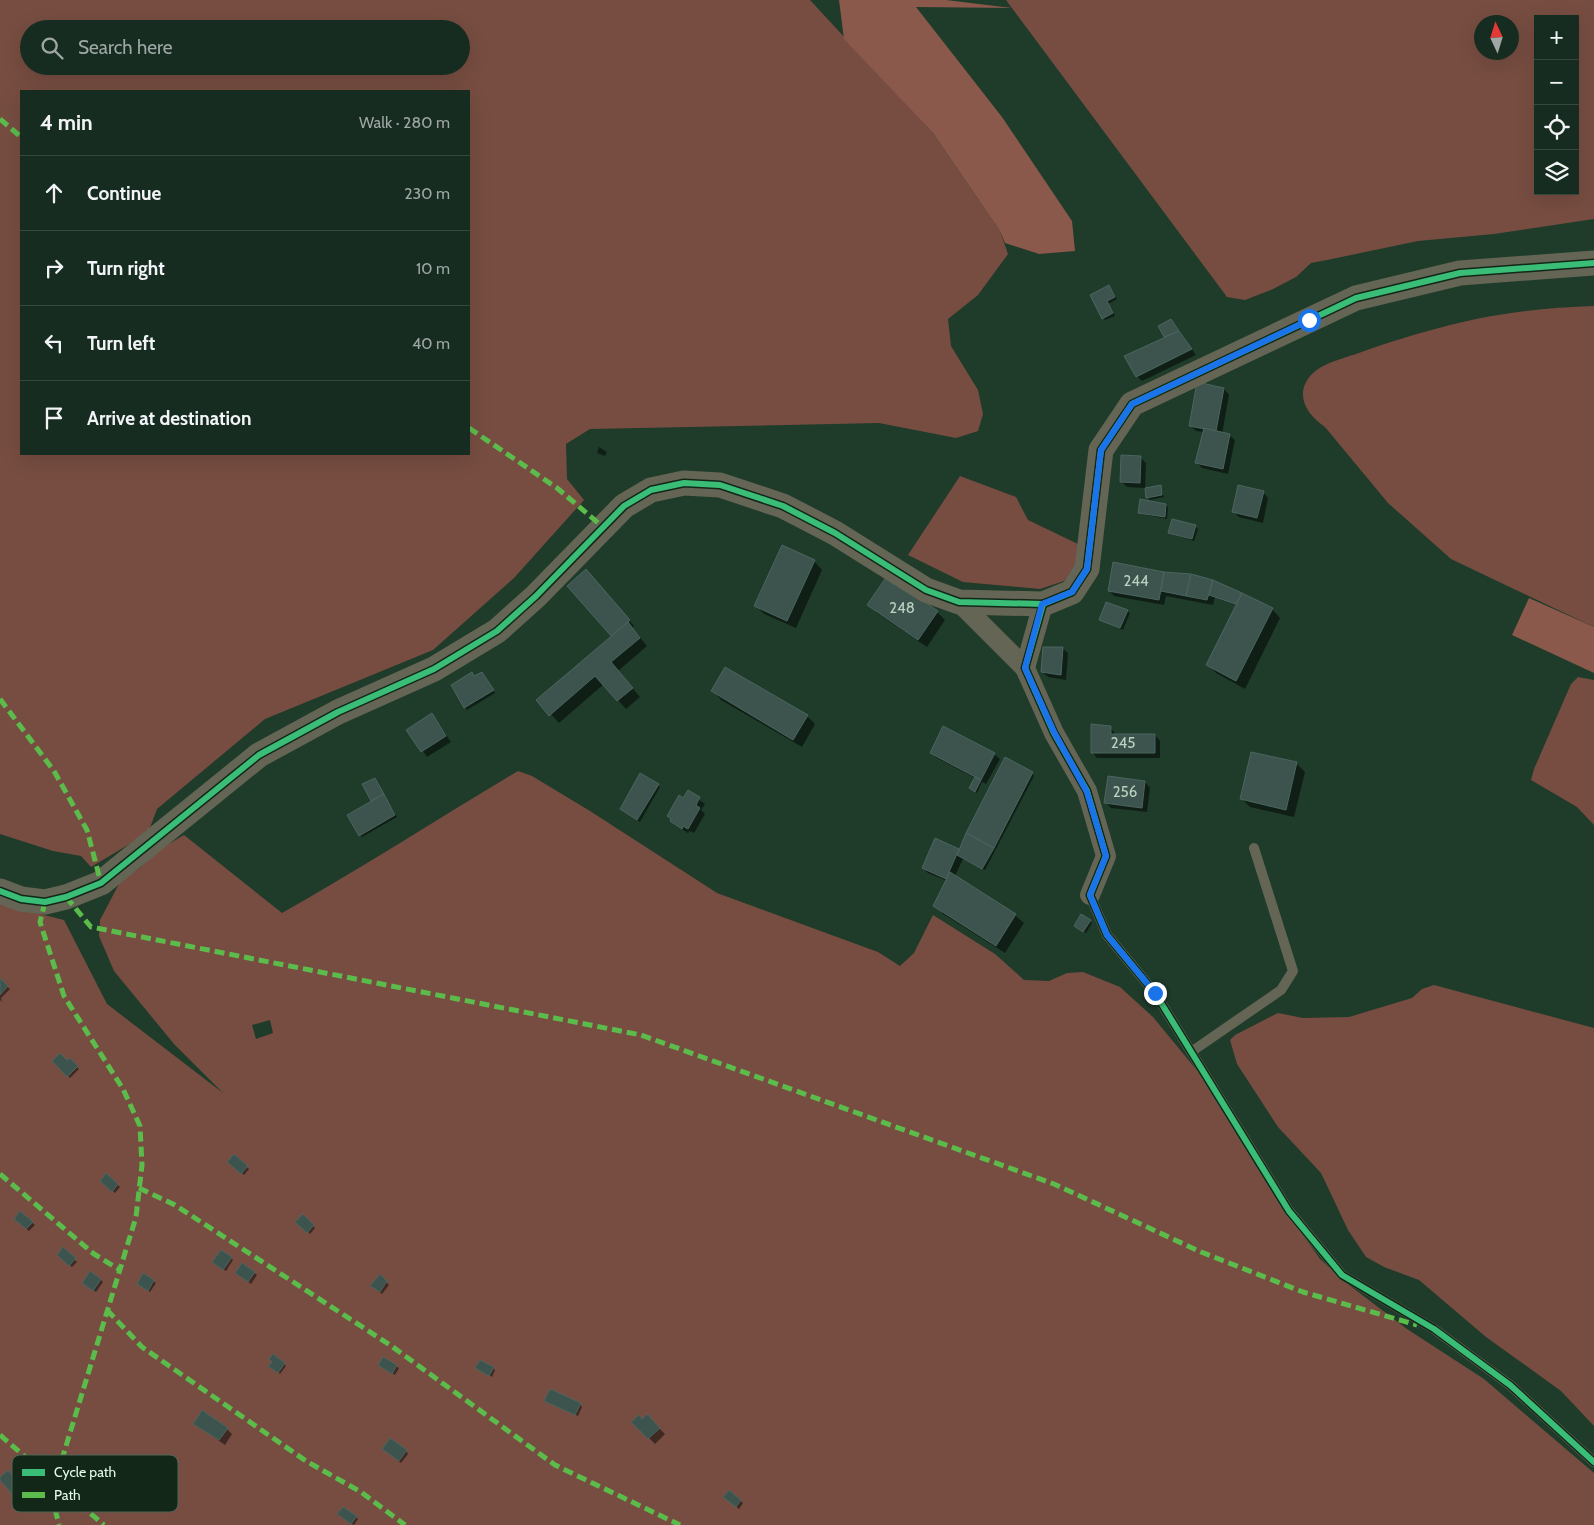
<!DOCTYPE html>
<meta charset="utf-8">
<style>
body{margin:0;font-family:Cabin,sans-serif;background:#24382d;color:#f1f3f6}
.controls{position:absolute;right:15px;top:15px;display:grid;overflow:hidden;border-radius:0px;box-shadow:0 5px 20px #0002}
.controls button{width:45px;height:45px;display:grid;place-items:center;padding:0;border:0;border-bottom:1px solid #36483e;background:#172c20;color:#f1f3f6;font:25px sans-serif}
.compass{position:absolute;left:1474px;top:15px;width:45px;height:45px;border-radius:50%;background:#172c20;box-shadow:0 5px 20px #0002;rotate:356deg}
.stop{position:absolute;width:15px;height:15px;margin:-11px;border:4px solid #1a73e8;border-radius:50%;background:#fff}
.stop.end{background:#1a73e8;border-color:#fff;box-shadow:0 1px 5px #0008}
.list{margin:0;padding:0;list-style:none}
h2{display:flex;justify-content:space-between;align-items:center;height:65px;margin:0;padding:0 20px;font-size:21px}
h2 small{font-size:16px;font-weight:400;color:#9ea7a5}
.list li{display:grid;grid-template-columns:32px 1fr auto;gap:15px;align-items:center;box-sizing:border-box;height:75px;padding:0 20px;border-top:1px solid #36483e}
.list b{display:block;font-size:19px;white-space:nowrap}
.list em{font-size:16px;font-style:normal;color:#9ea7a5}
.icon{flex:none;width:28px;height:28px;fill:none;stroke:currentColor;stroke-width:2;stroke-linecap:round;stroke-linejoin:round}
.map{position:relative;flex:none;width:1594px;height:1525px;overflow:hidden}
.search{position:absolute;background:#172c20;box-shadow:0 5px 20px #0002;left:20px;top:20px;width:450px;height:55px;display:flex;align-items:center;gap:12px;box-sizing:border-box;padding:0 18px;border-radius:28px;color:#9ea7a5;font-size:19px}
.panel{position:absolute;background:#172c20;box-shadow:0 5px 20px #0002;left:20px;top:90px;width:450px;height:365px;border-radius:0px}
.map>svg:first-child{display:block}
.green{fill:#774d41;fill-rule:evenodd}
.forest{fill:#8b594b}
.shadow{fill:#0007}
.building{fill:#3c544d;stroke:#4b6560}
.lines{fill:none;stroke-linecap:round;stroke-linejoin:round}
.service{stroke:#646554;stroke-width:10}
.minor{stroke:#646554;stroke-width:20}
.tertiary{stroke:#646554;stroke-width:25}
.quiet{stroke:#5cbc4b;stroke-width:5;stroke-dasharray:10 5;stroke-linecap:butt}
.cycleway-casing{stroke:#132719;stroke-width:9}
.cycleway{stroke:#3abd76;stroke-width:6}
.route{stroke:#1a73e8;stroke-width:6}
.labels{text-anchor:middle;stroke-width:4.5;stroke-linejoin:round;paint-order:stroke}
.number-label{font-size:15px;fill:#b8d2c1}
.key{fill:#132719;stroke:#516757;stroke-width:1}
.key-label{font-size:14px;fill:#e2fce8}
</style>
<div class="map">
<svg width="1594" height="1525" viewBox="0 0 1594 1525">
<rect width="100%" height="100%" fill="#1f3b2a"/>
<g class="green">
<path d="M 0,0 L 810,0 L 933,133 L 1000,231 L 1008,254 L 978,295 L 948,319 L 951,346 L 978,390 L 983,414 L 978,431 L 956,438 L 879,423 L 590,429 L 566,444 L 567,479 L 584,500 L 514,578 L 433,650 L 265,719 L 157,809 L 148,833 L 91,867 L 81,856 L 53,851 L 0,834 ZM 29,29 L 461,29 L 461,66 L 29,66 ZM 21,91 L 469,91 L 469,454 L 21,454 Z"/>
<path d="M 1006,0 L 1594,0 L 1594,219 L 1494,234 L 1418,241 L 1327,260 L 1311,263 L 1296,277 L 1273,289 L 1245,300 L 1227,297 ZM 1538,19 L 1575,19 L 1575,191 L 1538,191 ZM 1482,22 L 1512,22 L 1512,52 L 1482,52 Z"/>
<path d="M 1594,306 L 1594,627 L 1451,559 L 1388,503 L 1325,427 C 1307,415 1293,394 1312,374 C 1323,363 1341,359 1356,354 C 1397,339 1438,327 1481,318 C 1517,311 1557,307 1594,306 Z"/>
<path d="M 960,476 L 1016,497 L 1028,520 L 1078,544 L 1076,565 L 1064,581 L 1040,589 L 963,582 L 908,555 Z"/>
<path d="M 1578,677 L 1594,680 L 1594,825 L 1577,807 L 1531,780 L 1534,769 L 1571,684 Z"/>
<path d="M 518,771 L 532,776 L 590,811 L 717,893 L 878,952 L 900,966 L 914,953 L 933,915 L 995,954 L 1024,980 L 1049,981 L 1067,973 L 1083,972 L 1120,987 L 1153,1017 L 1204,1079 L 1276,1197 L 1320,1259 L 1349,1285 L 1407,1329 L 1484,1379 L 1594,1473 L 1594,1525 L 0,1525 L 0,904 L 64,920 L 107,1004 L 223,1093 L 174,1044 L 114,971 L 99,936 L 100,920 L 120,882 L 141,867 L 155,852 L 184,835 L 282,913 C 362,868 439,818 518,771 ZM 270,1020 L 273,1033 L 256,1039 L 252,1025 Z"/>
<path d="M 1434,985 L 1594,1028 L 1594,1426 L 1561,1391 L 1486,1337 L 1419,1280 L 1384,1267 L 1366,1257 L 1348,1230 L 1321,1173 L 1278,1127 L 1237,1064 L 1230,1040 L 1235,1035 L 1278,1013 L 1303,1018 L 1349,1017 L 1412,998 L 1422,989 Z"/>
</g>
<g class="forest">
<path d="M 839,0 L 946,0 L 1012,8 L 916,7 L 1002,117 L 1072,221 L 1075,251 L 1039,254 L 1005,243 L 1000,231 L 933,133 L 844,39 Z"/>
<path d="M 1529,598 L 1594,627 L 1594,673 L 1512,635 Z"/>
</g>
<g class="shadow">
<path d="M 1109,287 L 1117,299 L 1108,304 L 1115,316 L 1105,320 L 1103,318 Z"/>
<path d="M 1173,323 L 1196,355 L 1142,381 L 1137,376 L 1166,338 L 1165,336 Z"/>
<path d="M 1224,389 L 1229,395 L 1222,434 L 1229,435 L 1235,440 L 1228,474 L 1202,468 L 1196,462 L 1204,432 L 1196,431 L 1190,425 Z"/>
<path d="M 599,447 L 607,452 L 605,456 L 597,453 Z"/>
<path d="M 1141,458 L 1146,463 L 1145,488 L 1127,487 L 1122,482 Z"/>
<path d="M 1160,487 L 1164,497 L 1150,500 L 1147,497 Z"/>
<path d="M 1263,492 L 1268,498 L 1263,523 L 1239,517 L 1234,512 Z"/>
<path d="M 1166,505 L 1168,507 L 1167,519 L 1142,514 L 1139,512 Z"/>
<path d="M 1173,521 L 1196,527 L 1198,529 L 1194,541 L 1171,534 L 1169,532 Z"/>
<path d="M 814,561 L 822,570 L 796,628 L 764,614 L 756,606 Z"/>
<path d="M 1114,564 L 1164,573 L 1191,575 L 1213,581 L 1272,609 L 1280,618 L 1245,689 L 1216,673 L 1208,664 L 1237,605 L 1215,597 L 1213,605 L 1166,596 L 1164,605 L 1114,596 L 1109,590 Z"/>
<path d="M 591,576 L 634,626 L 632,628 L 647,646 L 618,671 L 640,697 L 626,709 L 604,684 L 559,723 L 538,700 L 613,636 Z"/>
<path d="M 869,605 L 937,612 L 945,620 L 927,647 L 877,613 Z"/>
<path d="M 1127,611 L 1130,613 L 1123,630 L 1101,620 Z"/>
<path d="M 1062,648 L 1068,653 L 1066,680 L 1048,677 L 1042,672 Z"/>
<path d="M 484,675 L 495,693 L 467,710 L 452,685 Z"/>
<path d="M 713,691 L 807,716 L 815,724 L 802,747 L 721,700 Z"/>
<path d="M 432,715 L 451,742 L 427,757 L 408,730 Z"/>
<path d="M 1110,727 L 1116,735 L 1155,735 L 1160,741 L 1160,758 L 1097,758 L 1092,752 Z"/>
<path d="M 931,753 L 994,754 L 1000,759 L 986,784 L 982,782 L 977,793 L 973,790 L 975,778 L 937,758 Z"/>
<path d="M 1296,763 L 1305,772 L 1294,817 L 1250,807 L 1241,798 Z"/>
<path d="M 1032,773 L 1034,776 L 985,870 L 963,859 L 955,876 L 1015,915 L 1024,923 L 1005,953 L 943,914 L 935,905 L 947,881 L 928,873 L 923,868 L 936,840 L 960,852 Z"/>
<path d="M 1109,778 L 1145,782 L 1150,788 L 1147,812 L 1111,808 L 1106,803 Z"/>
<path d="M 375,779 L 397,817 L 362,837 L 360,835 L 373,801 L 364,785 Z"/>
<path d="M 658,785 L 660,787 L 640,822 L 623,811 Z"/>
<path d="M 688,792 L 705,804 L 701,810 L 705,814 L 694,833 L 689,831 L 688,833 L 677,826 L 668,816 Z"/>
<path d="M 1090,921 L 1092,923 L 1086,933 L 1078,928 Z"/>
<path d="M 0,980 L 10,989 L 1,998 L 2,1002 L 0,1000 Z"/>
<path d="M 70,1060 L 79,1069 L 70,1078 L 53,1061 L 67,1062 Z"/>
<path d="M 234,1156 L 249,1169 L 244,1175 L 229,1162 Z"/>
<path d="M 106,1175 L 120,1187 L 115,1193 L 101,1181 Z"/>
<path d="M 20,1213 L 35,1225 L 29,1231 L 15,1219 Z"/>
<path d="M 303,1216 L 315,1228 L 310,1234 L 297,1222 Z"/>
<path d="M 63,1249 L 77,1262 L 72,1267 L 58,1255 Z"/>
<path d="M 231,1258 L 233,1260 L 226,1271 L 216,1265 Z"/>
<path d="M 242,1265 L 257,1275 L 251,1284 L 239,1275 Z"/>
<path d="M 144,1275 L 156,1283 L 150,1292 L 138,1284 Z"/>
<path d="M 380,1276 L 389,1285 L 382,1294 L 374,1288 Z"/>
<path d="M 101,1280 L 103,1282 L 96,1292 L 86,1285 Z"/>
<path d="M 383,1359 L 399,1368 L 395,1375 L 382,1367 Z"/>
<path d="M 284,1364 L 286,1366 L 280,1374 L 272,1368 Z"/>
<path d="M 477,1368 L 493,1368 L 495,1370 L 492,1377 Z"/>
<path d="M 546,1401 L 580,1404 L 582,1407 L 578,1416 Z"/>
<path d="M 647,1416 L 665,1434 L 655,1444 L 633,1422 L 642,1420 Z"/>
<path d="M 195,1424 L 227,1429 L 232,1434 L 225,1445 Z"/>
<path d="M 386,1451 L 406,1451 L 408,1454 L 401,1463 Z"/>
<path d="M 10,1474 L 23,1489 L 16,1496 L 0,1479 Z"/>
<path d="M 729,1492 L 743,1503 L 739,1509 L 727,1499 Z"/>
<path d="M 341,1517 L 356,1517 L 358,1519 L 354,1525 Z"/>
</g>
<g class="building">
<path d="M 1109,285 L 1115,297 L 1107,301 L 1113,313 L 1102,319 L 1090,295 Z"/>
<path d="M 1171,319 L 1179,331 L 1164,337 L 1158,326 Z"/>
<path d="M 1179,331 L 1192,349 L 1136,377 L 1124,356 Z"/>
<path d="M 1197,382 L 1224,388 L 1216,431 L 1189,426 Z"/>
<path d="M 1204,428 L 1230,434 L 1223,469 L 1195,463 Z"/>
<path d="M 1121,455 L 1141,456 L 1140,483 L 1120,482 Z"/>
<path d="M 1161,485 L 1162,495 L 1146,498 L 1145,488 Z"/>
<path d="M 1238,485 L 1264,491 L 1257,518 L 1232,512 Z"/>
<path d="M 1140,499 L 1166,504 L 1165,517 L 1138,513 Z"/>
<path d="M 1172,519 L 1196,525 L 1192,539 L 1168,533 Z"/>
<path d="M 782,545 L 815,560 L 787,621 L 754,606 Z"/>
<path d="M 1113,562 L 1164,572 L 1159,600 L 1108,591 Z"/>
<path d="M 586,569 L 630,620 L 612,637 L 567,586 Z"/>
<path d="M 1164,572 L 1191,574 L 1186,596 L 1161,591 Z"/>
<path d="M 1191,574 L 1213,580 L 1207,600 L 1186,596 Z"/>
<path d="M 887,576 L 938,611 L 918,640 L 867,605 Z"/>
<path d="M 1213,580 L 1242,593 L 1236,604 L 1209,595 Z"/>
<path d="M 1242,593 L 1273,608 L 1236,681 L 1206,665 Z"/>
<path d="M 1106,602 L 1128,610 L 1120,628 L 1099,620 Z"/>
<path d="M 628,622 L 640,638 L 611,662 L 633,688 L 617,701 L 595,676 L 549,716 L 536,700 Z"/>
<path d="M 1043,647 L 1063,647 L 1061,675 L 1041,672 Z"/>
<path d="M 725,667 L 808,715 L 793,740 L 711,691 Z"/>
<path d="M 472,672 L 474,676 L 482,672 L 494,690 L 464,708 L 451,685 Z"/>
<path d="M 432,713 L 446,736 L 421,752 L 406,730 Z"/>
<path d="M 1091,724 L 1111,726 L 1111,734 L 1155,734 L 1155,753 L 1091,753 Z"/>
<path d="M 943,726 L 995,753 L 981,780 L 930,753 Z"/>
<path d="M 1251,752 L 1297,762 L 1286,810 L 1240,799 Z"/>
<path d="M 1005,757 L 1033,772 L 994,848 L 966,833 Z"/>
<path d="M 640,773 L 659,784 L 637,820 L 620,809 Z"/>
<path d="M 1108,776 L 1145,781 L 1142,808 L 1104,803 Z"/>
<path d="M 975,777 L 981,780 L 975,792 L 969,788 Z"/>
<path d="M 375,778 L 384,794 L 371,801 L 362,784 Z"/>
<path d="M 688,790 L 700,797 L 696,805 L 700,808 L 688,829 L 683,826 L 682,829 L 670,821 L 671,819 L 667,816 L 679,795 L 683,798 Z"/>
<path d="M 384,794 L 395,815 L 359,836 L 347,815 Z"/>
<path d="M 966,833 L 994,848 L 982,869 L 957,855 Z"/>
<path d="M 935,838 L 959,849 L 946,879 L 922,868 Z"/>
<path d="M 950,872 L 1016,914 L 996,946 L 933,906 Z"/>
<path d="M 1081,914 L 1091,920 L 1083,932 L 1074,926 Z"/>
<path d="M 0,978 L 8,986 L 0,995 Z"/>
<path d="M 60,1053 L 67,1060 L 70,1058 L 78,1066 L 67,1077 L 52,1061 Z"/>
<path d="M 234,1154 L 248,1166 L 241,1174 L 227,1162 Z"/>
<path d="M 106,1173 L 118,1184 L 112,1192 L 100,1181 Z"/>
<path d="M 20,1211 L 33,1222 L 26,1229 L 14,1219 Z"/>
<path d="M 303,1214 L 314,1225 L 307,1233 L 295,1222 Z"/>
<path d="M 63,1247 L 76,1258 L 69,1266 L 57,1255 Z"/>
<path d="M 221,1250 L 232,1257 L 223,1270 L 212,1262 Z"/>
<path d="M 242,1263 L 255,1272 L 248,1282 L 235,1273 Z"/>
<path d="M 90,1271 L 101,1279 L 93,1291 L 82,1283 Z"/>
<path d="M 143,1273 L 154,1280 L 148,1291 L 137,1284 Z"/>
<path d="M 380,1274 L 387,1281 L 380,1292 L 370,1286 Z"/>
<path d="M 273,1354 L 285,1363 L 278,1373 L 268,1366 L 272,1362 L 269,1359 Z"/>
<path d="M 383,1357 L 397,1365 L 392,1374 L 378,1365 Z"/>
<path d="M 480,1360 L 494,1367 L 489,1376 L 475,1368 Z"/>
<path d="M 550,1389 L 581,1403 L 575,1415 L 544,1401 Z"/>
<path d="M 202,1410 L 228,1428 L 219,1440 L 193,1424 Z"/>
<path d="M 647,1414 L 660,1428 L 648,1439 L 631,1422 L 639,1415 L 642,1419 Z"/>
<path d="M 390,1438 L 407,1450 L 399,1461 L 382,1449 Z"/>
<path d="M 8,1470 L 22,1486 L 13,1495 L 0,1480 L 0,1477 Z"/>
<path d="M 729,1490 L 741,1500 L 736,1507 L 723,1497 Z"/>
<path d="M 343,1507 L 357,1516 L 351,1524 L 337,1514 Z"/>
</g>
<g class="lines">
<g class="service">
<path d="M 1090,895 L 1107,935 L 1155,993 L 1289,1211 L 1342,1275 L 1434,1329 L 1510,1385 L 1594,1462"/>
<path d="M 1191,1052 L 1281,990 L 1293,971 L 1254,848"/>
</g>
<g class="minor">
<path d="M 959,602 L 1025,668"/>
<path d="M 1043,604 L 1025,668 L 1054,733 L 1087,791 L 1106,856 L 1090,895"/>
</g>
<path class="tertiary" d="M 0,891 L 21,899 L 45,902 L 66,897 L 101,883 L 259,755 L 338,712 L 434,669 L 497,631 L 536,596 L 624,506 L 651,490 L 684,483 L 720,485 L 783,506 L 835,533 L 926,590 L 959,602 L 1043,604 L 1072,592 L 1087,569 L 1101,450 L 1132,404 L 1356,298 L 1460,273 L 1594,263"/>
<g class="quiet">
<path d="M 0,119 L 21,137"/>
<path d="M 469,428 L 557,488 L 603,527"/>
<path d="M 0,699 L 54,771 L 87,830 L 101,883"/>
<path d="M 66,897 L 91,927 L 641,1035 L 1054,1184 L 1201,1252 L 1303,1292 L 1417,1325"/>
<path d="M 45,902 L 40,922 L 64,996 L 123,1089 L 140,1126 L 142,1165 L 136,1217 L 55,1482 L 55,1509 L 59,1525"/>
<path d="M 0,1174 L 94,1254 L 120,1270"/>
<path d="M 139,1188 L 175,1205 L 390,1345 L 555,1465 L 680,1525"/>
<path d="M 107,1310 L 142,1347 L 306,1461 L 361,1492 L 405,1525"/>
<path d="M 0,1435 L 104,1525"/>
</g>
<g class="cycleway-casing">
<g id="cycleway">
<path d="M 1043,604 L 1025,668 L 1054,733 L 1087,791 L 1106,856 L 1090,895 L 1107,935 L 1155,993 L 1289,1211 L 1342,1275 L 1434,1329 L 1510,1385 L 1594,1462"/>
<path d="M 0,891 L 21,899 L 45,902 L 66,897 L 101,883 L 259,755 L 338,712 L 434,669 L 497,631 L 536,596 L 624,506 L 651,490 L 684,483 L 720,485 L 783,506 L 835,533 L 926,590 L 959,602 L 1043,604 L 1072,592 L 1087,569 L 1101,450 L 1132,404 L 1356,298 L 1460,273 L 1594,263"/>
</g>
</g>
<use href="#cycleway" class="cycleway"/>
</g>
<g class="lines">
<path class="route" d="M 1155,993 L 1107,935 L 1090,895 L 1106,856 L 1087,792 L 1054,732 L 1025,668 L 1042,604 L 1072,592 L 1087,569 L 1101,450 L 1132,404 L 1309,320"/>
</g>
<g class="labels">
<g class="number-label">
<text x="1136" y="586">244</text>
<text x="902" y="613">248</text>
<text x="1123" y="748">245</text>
<text x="1125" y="797">256</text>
</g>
</g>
<rect x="12" y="1455" width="166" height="57" rx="8" class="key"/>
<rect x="22" y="1469" width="23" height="7" fill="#3abd76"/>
<rect x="22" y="1492" width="23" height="6" fill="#5cbc4b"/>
<g class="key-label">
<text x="54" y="1477">Cycle path</text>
<text x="54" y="1500">Path</text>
</g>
</svg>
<div class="controls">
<button>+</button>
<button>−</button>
<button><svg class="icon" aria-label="locate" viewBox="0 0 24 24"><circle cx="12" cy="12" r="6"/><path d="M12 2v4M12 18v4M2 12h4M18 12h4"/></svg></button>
<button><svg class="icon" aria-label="layers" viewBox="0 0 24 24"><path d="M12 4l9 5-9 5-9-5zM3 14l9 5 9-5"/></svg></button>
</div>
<svg class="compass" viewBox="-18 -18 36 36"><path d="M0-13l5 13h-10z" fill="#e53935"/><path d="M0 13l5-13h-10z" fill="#9ea7a5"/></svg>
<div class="stop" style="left:1309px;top:320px"></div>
<div class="stop end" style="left:1155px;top:993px"></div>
<div class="search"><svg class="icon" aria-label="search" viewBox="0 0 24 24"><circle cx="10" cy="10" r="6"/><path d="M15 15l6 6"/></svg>Search here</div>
<section class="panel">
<h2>4 min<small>Walk · 280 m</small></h2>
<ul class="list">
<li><svg class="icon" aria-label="ahead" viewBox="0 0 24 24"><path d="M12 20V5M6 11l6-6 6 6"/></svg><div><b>Continue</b></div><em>230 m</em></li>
<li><svg class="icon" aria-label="right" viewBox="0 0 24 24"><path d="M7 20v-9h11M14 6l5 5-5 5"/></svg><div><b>Turn right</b></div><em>10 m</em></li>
<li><svg class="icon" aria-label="left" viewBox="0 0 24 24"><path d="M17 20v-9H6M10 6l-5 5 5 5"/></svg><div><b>Turn left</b></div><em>40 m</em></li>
<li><svg class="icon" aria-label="arrive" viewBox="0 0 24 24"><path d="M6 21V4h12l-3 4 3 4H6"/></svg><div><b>Arrive at destination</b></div></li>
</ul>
</section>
</div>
